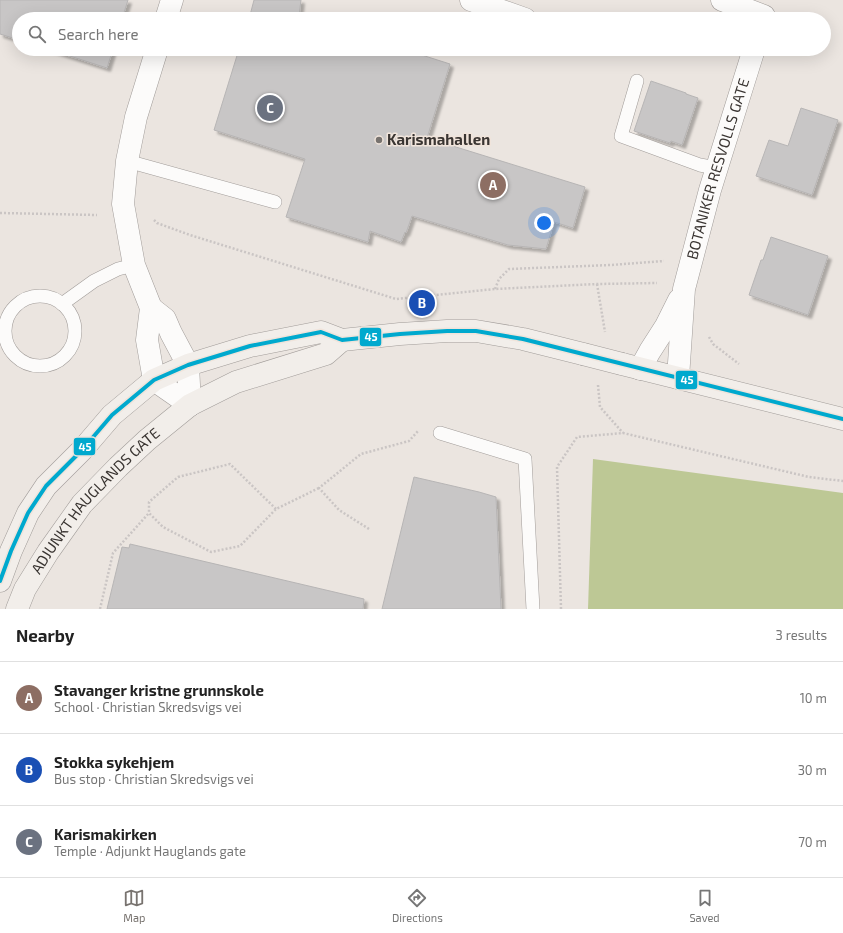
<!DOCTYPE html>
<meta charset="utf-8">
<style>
body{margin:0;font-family:"Exo 2",sans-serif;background:#f6f6f6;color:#222}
.you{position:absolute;left:544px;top:223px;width:14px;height:14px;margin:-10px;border:3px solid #fff;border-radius:50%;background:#1a73e8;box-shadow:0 0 0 6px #1a73e833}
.badge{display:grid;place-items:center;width:26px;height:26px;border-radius:50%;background:#78736f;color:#fff;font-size:13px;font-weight:700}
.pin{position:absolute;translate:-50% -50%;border:2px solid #fff;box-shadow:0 1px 4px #0006}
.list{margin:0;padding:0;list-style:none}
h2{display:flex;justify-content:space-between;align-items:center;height:52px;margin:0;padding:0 16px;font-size:17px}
h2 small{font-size:13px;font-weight:400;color:#767676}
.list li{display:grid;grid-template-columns:26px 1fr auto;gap:12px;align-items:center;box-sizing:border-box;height:72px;padding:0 16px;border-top:1px solid #e0e0e0}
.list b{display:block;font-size:15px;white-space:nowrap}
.list p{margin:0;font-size:13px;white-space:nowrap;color:#767676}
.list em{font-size:13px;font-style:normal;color:#767676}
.icon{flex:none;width:22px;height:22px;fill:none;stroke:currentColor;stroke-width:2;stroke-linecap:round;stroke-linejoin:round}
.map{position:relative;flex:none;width:843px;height:609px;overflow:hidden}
.search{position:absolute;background:#fff;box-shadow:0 4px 16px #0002;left:12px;right:12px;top:12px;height:44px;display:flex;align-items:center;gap:10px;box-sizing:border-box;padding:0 14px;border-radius:22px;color:#767676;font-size:15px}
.sheet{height:268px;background:#fff}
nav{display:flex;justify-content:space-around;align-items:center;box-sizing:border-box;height:56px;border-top:1px solid #e0e0e0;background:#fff;font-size:11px;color:#767676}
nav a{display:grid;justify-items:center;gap:2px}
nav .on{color:#78736f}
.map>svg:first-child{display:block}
.forest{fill:#bdc895}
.building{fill:#c8c6c6;stroke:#b7b5b5;filter:url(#shadow)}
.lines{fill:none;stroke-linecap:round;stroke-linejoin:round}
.lane-casing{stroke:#a19c99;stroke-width:14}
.street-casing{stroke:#a19c99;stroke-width:23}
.secondary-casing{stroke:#a19c99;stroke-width:23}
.path{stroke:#cac5c4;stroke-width:2.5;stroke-dasharray:2 2;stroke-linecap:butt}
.lane{stroke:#fcfbfa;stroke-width:13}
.street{stroke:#fcfbfa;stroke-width:22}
.secondary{stroke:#f2eeea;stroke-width:22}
.secondary-bridge-casing{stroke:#a19c99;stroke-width:23;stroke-linecap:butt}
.secondary-bridge{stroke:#f2eeea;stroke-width:22}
.bus-1-casing{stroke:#f0e4db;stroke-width:7}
.bus-1{stroke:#00a9ce;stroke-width:4}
.poi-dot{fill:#78736f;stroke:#f0e4db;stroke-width:1.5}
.labels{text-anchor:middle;stroke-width:3;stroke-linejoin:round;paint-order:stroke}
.poi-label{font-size:15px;font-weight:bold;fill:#3a3532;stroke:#f0e4db;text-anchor:start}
.street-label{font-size:15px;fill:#3a3532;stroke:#f0e4db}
.line-badge{stroke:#f0e4db;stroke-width:1.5}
.badge-label{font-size:11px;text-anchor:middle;font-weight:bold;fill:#fff}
</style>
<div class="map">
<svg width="843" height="609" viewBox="0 0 843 609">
<defs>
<filter id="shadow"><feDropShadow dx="3.5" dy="3.5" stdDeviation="1" flood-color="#0004"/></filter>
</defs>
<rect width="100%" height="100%" fill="#ebe5e0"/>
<path class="forest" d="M 593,459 L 843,493 L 843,609 L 588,609 Z"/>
<g class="building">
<path d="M 0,0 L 128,0 L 122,19 L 19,19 L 19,40 L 0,34 Z"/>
<path d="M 254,0 L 301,0 L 299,16 L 307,19 L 249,19 Z"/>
<path d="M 48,49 L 113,49 L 107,68 Z"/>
<path d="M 239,49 L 403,49 L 450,64 L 427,138 L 585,187 L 573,228 L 554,222 L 546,249 L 508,245 L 412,216 L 406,233 L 405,232 L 401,242 L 370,231 L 368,242 L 286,217 L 305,159 L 214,130 Z"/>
<path d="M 651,81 L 686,93 L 686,94 L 698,98 L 682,145 L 671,141 L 670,143 L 634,131 Z"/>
<path d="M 801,108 L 838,120 L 812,195 L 756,176 L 769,140 L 788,146 Z"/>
<path d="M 771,237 L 828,256 L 808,315 L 749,295 L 761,260 L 763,260 Z"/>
<path d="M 414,477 L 479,492 L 496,497 L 501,609 L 382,609 Z"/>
<path d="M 130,544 L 364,599 L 363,609 L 107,609 L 122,547 L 129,548 Z"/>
</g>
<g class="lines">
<g class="lane-casing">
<g id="lane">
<path d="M 637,81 L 621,136 L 700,165 L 716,168"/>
<path d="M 127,161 L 275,202"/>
<circle cx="40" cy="331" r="35"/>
<path d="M 62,304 L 94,281 L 118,269 L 134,265"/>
<path d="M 440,433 L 525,459 L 533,609"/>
</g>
</g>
<g class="street-casing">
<g id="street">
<path d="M 471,0 L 525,19"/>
<path d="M 722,0 L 764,16"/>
<path d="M 166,19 L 172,0"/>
<path d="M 157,49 L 136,117 L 127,161 L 123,204 L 134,265 L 151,308 L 147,340 L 154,380 L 190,405"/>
<path d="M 151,308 L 165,319 L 171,333 L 188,365 L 190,405"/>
<path d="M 640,369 L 650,351 L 666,326 L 679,300"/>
<path id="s1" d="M 678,378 L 684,289 L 710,190 L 754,49"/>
</g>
</g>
<g class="secondary-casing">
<g id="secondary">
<path d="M 622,364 L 843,419"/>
<path d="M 0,581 L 11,551 L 28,513 L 46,486 L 82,450 L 112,415 L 154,380 L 188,365 L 250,346 L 321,332 L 342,340 L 400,334 L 447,331 L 476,331 L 523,339 L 583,354"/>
<path id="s2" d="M 17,609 L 25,589 L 48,552 L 82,504 L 118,467 L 147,440 L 190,405 L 236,382 L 326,354 L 342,340"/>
</g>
</g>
<g class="path">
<path d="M 0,213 L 97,215"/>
<path d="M 154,220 L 157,223 L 190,235 L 396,299 L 495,289 L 597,284 L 657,283"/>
<path d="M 597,284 L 605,332"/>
<path d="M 495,289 L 499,279 L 509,269 L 611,265 L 664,261"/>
<path d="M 709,337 L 713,344 L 739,364"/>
<path d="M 598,385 L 600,407 L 623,433"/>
<path d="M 276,509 L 230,464 L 178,477 L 149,502 L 149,513 L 163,527 L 211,552 L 240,546 L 276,509 L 319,488"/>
<path d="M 369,529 L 339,510 L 319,488 L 361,454 L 409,441 L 418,431"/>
<path d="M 100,609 L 113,553 L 149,513"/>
<path d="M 561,609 L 557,467 L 577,437 L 623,433 L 809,477 L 843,481"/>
</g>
<use href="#lane" class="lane"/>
<use href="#street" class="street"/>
<use href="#secondary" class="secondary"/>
<g class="secondary-bridge-casing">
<path id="secondary-bridge" d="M 583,354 L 622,364"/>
</g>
<use href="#secondary-bridge" class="secondary-bridge"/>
<g class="bus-1-casing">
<path id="bus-1" d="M 0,581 L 11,551 L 28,513 L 46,486 L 82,450 L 112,415 L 154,380 L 188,365 L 250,346 L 321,332 L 342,340 L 400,334 L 447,331 L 476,331 L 523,339 L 843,419"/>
</g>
<use href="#bus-1" class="bus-1"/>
</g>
<circle class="poi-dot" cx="379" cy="140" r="4"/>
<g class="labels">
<g class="poi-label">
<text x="387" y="145">Karismahallen</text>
</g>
<g class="street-label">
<text dy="5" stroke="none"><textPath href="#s1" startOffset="214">BOTANIKER RESVOLLS GATE</textPath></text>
<text dy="5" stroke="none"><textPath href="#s2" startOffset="135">ADJUNKT HAUGLANDS GATE</textPath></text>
</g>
</g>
<g class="line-badge">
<rect x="359" y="327" width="23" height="20" rx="4" fill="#00a9ce"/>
<rect x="675" y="370" width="23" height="20" rx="4" fill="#00a9ce"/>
<rect x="73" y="437" width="23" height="19" rx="4" fill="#00a9ce"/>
</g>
<g class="badge-label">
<text x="371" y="341">45</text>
<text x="687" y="384">45</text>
<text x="85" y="451">45</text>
</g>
</svg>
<div class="you"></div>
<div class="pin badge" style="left:493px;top:185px;background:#8d6e63">A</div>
<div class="pin badge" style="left:422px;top:303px;background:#1a4fb4">B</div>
<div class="pin badge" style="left:270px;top:108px;background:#6b7280">C</div>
<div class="search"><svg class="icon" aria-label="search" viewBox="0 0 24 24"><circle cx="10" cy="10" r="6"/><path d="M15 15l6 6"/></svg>Search here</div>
</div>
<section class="sheet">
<h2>Nearby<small>3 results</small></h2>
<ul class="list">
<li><span class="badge" style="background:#8d6e63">A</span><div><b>Stavanger kristne grunnskole</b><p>School · Christian Skredsvigs vei</p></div><em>10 m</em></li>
<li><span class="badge" style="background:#1a4fb4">B</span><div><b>Stokka sykehjem</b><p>Bus stop · Christian Skredsvigs vei</p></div><em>30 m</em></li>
<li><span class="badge" style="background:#6b7280">C</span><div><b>Karismakirken</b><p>Temple · Adjunkt Hauglands gate</p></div><em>70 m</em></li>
</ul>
</section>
<nav>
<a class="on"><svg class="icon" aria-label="map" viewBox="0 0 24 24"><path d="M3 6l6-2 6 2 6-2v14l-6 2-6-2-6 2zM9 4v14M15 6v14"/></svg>Map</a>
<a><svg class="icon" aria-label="directions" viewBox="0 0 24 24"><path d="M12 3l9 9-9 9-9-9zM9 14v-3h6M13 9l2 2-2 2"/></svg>Directions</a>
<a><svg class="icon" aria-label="saved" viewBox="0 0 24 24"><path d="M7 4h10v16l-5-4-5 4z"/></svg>Saved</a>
</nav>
